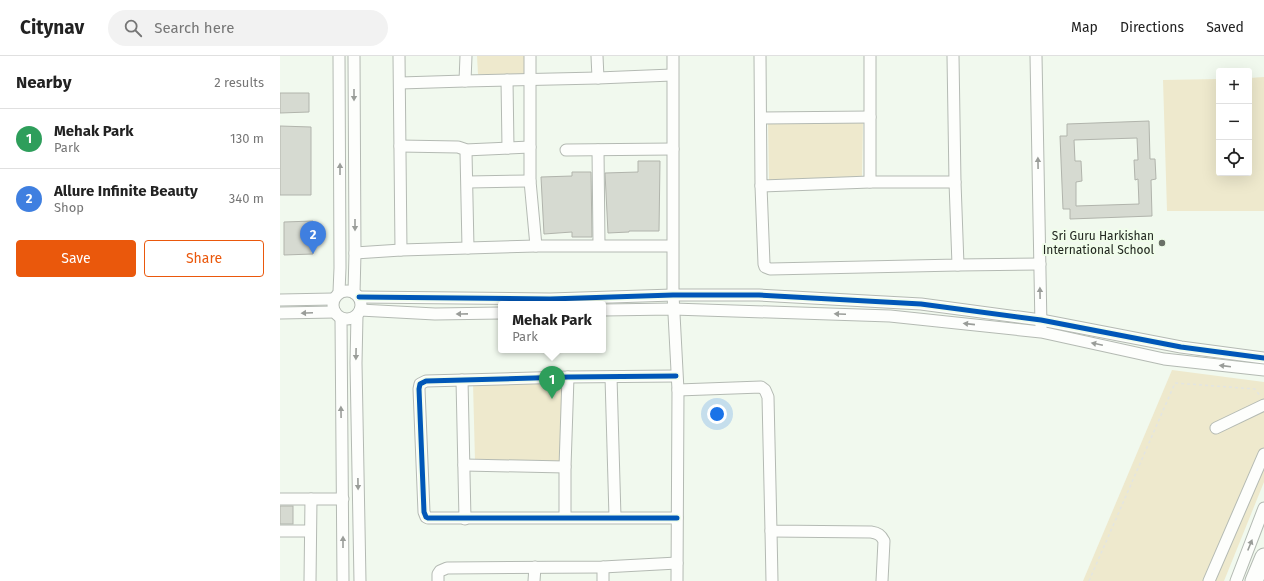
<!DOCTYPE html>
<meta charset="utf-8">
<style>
body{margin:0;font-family:"Fira Sans",sans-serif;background:#f2f2f2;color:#222}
.controls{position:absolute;right:12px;top:12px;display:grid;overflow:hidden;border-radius:4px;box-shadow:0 4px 16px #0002}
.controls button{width:36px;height:36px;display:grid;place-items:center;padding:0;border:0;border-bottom:1px solid #e0e0e0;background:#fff;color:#222;font:20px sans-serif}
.you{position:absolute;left:437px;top:358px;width:14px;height:14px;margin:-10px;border:3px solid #fff;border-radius:50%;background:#1a73e8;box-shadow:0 0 0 6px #1a73e833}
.badge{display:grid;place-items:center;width:26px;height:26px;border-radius:50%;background:#ea580c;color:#fff;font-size:13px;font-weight:700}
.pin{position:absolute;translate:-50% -33px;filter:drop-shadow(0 1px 2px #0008)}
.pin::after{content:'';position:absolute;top:21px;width:14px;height:12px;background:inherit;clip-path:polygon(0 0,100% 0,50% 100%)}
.popup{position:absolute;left:218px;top:245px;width:108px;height:52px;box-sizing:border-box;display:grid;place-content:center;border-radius:4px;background:#fff;filter:drop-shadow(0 1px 3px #0005);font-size:13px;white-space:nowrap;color:#767676}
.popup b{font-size:15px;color:#222}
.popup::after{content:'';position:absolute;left:50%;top:100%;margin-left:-8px;border:8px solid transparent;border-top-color:#fff}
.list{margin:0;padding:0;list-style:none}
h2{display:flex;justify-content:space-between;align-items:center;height:52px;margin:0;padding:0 16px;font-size:17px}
h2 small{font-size:13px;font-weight:400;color:#767676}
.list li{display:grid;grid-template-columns:26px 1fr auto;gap:12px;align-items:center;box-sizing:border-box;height:60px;padding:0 16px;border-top:1px solid #e0e0e0}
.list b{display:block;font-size:15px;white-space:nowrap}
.list p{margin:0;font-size:13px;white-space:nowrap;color:#767676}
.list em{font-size:13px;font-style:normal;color:#767676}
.actions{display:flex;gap:8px;padding:12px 16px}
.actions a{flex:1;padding:9px 0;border:1px solid #ea580c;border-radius:4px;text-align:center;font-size:14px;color:#ea580c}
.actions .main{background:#ea580c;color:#fff}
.icon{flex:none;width:22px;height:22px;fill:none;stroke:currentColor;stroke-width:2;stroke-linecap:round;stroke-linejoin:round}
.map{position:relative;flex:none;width:984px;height:525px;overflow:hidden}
header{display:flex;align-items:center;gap:24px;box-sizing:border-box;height:56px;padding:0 20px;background:#fff;border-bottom:1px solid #e0e0e0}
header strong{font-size:19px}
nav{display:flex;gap:22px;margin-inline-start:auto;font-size:14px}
.search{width:280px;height:36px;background:#f2f2f2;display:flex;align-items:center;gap:10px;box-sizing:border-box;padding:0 14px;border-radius:22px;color:#767676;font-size:15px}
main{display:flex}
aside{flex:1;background:#fff}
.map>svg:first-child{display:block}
.green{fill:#eee9cd}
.building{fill:#d6dad1;stroke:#b1b4ac;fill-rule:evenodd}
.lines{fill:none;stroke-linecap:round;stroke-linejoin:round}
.minor-casing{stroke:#b4bab3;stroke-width:13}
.highway-casing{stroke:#b4bab3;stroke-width:19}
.path{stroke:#e3e5e1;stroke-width:1.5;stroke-dasharray:3 3;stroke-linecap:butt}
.minor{stroke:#fdfefc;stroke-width:11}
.highway{stroke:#fdfefc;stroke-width:17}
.cycleway-casing{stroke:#f0fdea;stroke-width:8}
.cycleway{stroke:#0057b8;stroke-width:5}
.oneway{fill:#9a9d99}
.poi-dot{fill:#6a7067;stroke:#f0fdea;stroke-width:1.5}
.labels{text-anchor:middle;stroke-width:4;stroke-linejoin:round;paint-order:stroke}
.poi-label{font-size:12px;fill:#21261f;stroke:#f0fdea;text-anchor:end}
</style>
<header>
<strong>Citynav</strong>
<div class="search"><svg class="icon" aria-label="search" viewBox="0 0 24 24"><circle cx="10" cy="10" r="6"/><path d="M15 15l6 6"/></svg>Search here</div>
<nav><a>Map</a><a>Directions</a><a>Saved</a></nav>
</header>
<main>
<aside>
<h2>Nearby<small>2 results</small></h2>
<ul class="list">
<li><span class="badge" style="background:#2e9e5b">1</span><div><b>Mehak Park</b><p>Park</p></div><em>130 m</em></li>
<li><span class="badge" style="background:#3f7fe0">2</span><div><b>Allure Infinite Beauty</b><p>Shop</p></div><em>340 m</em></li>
</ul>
<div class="actions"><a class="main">Save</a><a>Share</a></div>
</aside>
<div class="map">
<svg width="984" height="525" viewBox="0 0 984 525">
<rect width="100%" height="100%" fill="#f1f9ee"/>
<g class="green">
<path d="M 197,0 L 246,0 L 246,18 L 198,18 Z"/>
<path d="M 984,21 L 984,155 L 887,155 L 883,24 L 939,23 L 939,117 L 969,117 L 969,22 Z"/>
<path d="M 583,64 L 582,124 L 489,125 L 488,65 Z"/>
<path d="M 892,314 L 984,326 L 984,426 L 944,525 L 803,525 Z"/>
<path d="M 283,325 L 280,408 L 195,405 L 193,327 Z"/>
</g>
<g class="building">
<path d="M 0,37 L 29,37 L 29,56 L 0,57 Z"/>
<path d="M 869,65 L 870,103 L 875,103 L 876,123 L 871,124 L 872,160 L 790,163 L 790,153 L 783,153 L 780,80 L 787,80 L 787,68 ZM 857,82 L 858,104 L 854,104 L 855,124 L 858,123 L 859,148 L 796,150 L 796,126 L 802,125 L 801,105 L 795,105 L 794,84 Z"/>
<path d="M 0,70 L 31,71 L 31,139 L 0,139 Z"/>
<path d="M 358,105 L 380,105 L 379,175 L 349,175 L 349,176 L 328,177 L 325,117 L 358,116 Z"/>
<path d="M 292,116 L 311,116 L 312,181 L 292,181 L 292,176 L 264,178 L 261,121 L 292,120 Z"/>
<path d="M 33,165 L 33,198 L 4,199 L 4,166 Z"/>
<rect x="0" y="450" width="13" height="18"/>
</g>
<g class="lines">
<g class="minor-casing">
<g id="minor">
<path d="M 59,0 L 60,212 L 59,236"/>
<path d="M 74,0 L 75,197 L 74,237"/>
<path d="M 119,0 L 121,194"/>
<path d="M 250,0 L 250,125 L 256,190"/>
<path d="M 317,0 L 318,22"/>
<path d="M 393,0 L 393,239 L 398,334 L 397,525"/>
<path d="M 480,0 L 481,130 L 590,126 L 675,126 L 673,0"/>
<path d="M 590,0 L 590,126"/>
<path d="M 756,0 L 761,271"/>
<path d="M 227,24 L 228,92"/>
<path d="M 185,25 L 318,22 L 392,19"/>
<path d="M 120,27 L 185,25 L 186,0"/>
<path d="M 481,62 L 590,61"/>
<path d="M 120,90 L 178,91 L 184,93 L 186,96 L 188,192"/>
<path d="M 185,94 L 250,91"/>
<path d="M 286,94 L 393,93"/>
<path d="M 318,94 L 319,189"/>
<path d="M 188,126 L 250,125"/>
<path d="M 481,130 L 484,208 L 485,211 L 490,213 L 678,209 L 675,126"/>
<path d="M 75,197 L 121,194 L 256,190 L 392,190"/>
<path d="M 678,209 L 760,208"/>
<circle cx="67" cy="249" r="14"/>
<path d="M 79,241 L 270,243 L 393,239 L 479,239 L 641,248 L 761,264 L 901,291 L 984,302"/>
<path d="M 0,244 L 53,243"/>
<path d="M 80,254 L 155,258 L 221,257"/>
<path d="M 323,254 L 393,253 L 610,260 L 761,276 L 884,303 L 984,314"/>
<path d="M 0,257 L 55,256"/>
<path d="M 77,259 L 76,307 L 80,525"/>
<path d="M 61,262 L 63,525"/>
<path d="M 396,320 L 288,321 L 146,325 L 140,328 L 139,333 L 144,456 L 146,461 L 148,462 L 397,462"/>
<path d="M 331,321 L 335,461"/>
<path d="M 182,324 L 185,463"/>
<path d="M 398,334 L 481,331 L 485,334 L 488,341 L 491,475 L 591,476 C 598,477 601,479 604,485 L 602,525"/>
<path d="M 936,372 L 984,349"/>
<path d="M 184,409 L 285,411"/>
<path d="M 0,443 L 63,443"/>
<path d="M 285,461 L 285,411 L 288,321"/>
<path d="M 0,475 L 30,475"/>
<path d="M 491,475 L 492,525"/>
<path d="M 323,511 L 323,525"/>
<path d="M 30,525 L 31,443"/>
<path d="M 158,525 L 158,518 L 160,515 L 167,512 L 323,511 L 397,507"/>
<path d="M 254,525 L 255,511"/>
<path d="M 929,525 L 984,398"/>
<path d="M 956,525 L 984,452"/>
</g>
</g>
<g class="highway-casing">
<path id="highway" d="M 974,525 L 984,501"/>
</g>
<path class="path" d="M 809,525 L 895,327 L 975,333 L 981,341"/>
<use href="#minor" class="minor"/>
<use href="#highway" class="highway"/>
<g class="cycleway-casing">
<g id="cycleway">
<path d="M 79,241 L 270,243 L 393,239 L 479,239 L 641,248 L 761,264 L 901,291 L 984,302"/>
<path d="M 396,320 L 288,321 L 146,325 L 140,328 L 139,333 L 144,456 L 146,461 L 148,462 L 397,462"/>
</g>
</g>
<use href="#cycleway" class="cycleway"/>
</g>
<defs><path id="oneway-solid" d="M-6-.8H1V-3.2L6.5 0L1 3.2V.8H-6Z"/></defs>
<g class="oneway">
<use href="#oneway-solid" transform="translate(74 39) rotate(90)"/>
<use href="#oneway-solid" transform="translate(758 107) rotate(-91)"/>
<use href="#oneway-solid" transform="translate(60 113) rotate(-90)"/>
<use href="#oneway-solid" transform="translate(75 169) rotate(90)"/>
<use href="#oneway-solid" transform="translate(760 237) rotate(-91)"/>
<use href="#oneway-solid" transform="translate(27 257) rotate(178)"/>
<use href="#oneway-solid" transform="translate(182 258) rotate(179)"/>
<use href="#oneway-solid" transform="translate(560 258) rotate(-178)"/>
<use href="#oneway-solid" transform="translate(689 268) rotate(-174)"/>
<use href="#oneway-solid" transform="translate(817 288) rotate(-168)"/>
<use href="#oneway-solid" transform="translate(76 298) rotate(91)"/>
<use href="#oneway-solid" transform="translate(945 310) rotate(-173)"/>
<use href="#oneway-solid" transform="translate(61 356) rotate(-91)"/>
<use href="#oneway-solid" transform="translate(78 428) rotate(89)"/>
<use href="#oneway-solid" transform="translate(63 486) rotate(-90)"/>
<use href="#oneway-solid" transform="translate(970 489) rotate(-68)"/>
</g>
<circle class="poi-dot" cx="882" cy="187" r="4"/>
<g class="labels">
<g class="poi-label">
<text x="874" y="184">Sri Guru Harkishan<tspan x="874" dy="14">International School</tspan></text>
</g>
</g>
</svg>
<div class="controls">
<button>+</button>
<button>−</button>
<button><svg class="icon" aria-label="locate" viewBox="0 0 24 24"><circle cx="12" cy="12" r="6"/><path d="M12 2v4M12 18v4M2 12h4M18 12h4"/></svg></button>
</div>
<div class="you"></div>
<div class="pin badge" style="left:272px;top:343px;background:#2e9e5b">1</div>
<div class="popup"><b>Mehak Park</b>Park</div>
<div class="pin badge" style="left:33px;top:198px;background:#3f7fe0">2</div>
</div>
</main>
